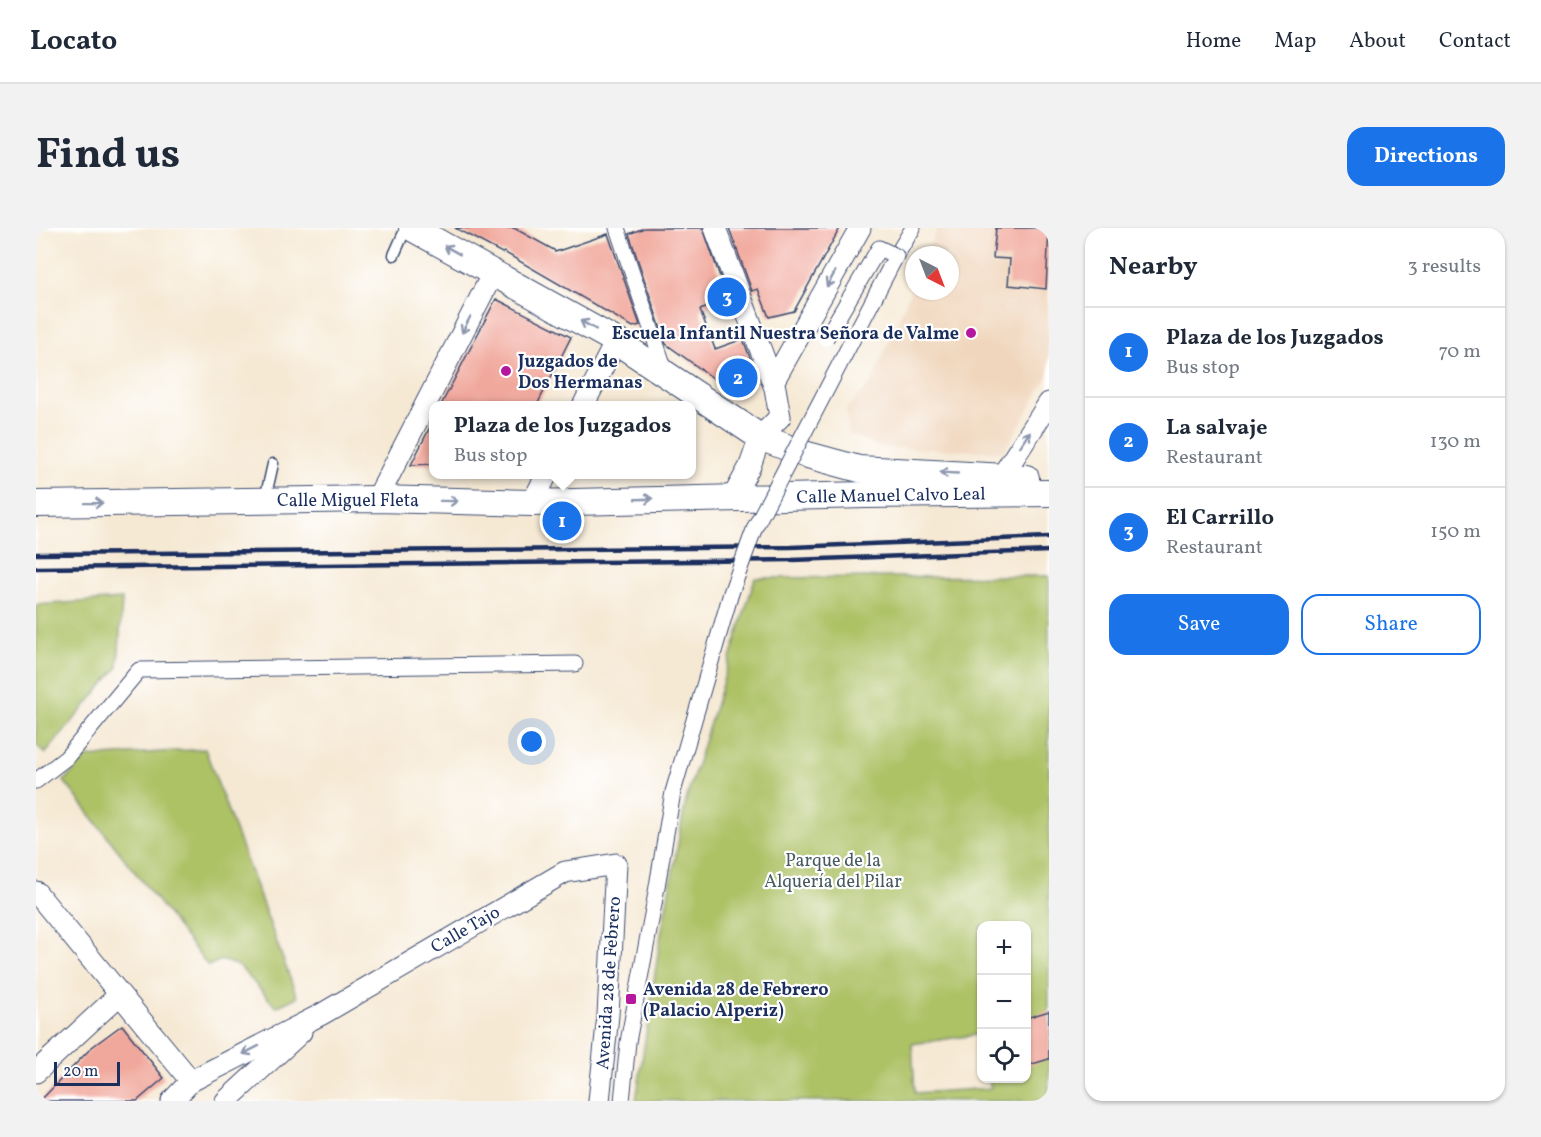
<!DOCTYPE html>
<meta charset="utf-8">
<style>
body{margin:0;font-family:Vollkorn,serif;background:#f2f2f3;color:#1f2937}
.controls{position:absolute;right:18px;bottom:18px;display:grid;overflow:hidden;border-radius:12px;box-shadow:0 2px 4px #0004}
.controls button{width:54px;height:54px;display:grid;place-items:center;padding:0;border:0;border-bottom:2px solid #e0e1e3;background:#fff;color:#1f2937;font:30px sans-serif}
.compass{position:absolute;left:869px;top:18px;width:54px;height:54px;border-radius:50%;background:#fff;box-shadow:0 2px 4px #0004;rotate:138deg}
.scale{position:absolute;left:18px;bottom:15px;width:66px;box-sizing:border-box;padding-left:6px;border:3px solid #1b2f5e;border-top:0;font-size:16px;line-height:21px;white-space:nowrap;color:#1b2f5e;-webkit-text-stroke:4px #fff;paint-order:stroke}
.you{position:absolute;left:496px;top:514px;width:21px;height:21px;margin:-15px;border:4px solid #fff;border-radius:50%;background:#1a73e8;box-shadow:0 0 0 9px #1a73e833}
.badge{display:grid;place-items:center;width:39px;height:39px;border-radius:50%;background:#1a73e8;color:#fff;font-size:20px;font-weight:700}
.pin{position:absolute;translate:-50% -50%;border:3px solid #fff;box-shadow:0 2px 6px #0006}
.popup{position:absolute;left:393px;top:173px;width:267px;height:78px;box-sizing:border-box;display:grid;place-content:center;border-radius:12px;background:#fff;filter:drop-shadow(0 2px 4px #0005);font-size:20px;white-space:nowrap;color:#747a83}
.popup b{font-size:22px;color:#1f2937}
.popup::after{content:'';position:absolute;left:50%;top:100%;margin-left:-12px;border:12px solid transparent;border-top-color:#fff}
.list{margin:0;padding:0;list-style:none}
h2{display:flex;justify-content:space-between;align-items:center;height:78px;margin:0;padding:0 24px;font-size:26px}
h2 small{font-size:20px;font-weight:400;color:#747a83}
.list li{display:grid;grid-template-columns:39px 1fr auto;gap:18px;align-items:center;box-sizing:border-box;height:90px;padding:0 24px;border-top:2px solid #e0e1e3}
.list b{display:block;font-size:22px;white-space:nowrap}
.list p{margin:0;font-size:20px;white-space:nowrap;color:#747a83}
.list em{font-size:20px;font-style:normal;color:#747a83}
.actions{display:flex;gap:12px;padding:18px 24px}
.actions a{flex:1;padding:14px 0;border:2px solid #1a73e8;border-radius:18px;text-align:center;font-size:21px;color:#1a73e8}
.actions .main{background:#1a73e8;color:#fff}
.icon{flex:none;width:33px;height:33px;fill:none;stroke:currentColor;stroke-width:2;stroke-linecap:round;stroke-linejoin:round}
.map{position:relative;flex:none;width:1013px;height:873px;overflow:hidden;border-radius:18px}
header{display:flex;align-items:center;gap:36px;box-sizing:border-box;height:84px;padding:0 30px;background:#fff;border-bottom:2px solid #e0e1e3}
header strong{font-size:28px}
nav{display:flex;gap:33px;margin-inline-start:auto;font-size:21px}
.intro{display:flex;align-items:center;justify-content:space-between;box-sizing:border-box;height:144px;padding:0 36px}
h1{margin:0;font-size:42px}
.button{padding:15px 27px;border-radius:18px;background:#1a73e8;color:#fff;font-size:21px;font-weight:700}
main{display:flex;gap:36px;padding:0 36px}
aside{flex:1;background:#fff;border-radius:18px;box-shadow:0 2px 4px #0004}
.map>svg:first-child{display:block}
.built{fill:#f0d6bc}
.green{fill:#adc165;stroke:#647862;stroke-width:1.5;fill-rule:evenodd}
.building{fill:#f1a89c}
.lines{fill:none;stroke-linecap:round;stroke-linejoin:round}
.service-casing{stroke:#3c4b70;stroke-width:13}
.pedestrian-casing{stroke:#3c4b70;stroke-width:17}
.minor-casing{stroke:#3c4b70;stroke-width:23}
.tertiary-casing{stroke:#3c4b70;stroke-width:28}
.service{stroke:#fff;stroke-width:10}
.pedestrian{stroke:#fff;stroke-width:15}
.minor{stroke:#fff;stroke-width:21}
.tertiary{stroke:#fff;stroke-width:26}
.rail{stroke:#1b2f5e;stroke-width:4.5}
.pedestrian-bridge-casing{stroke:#3c4b70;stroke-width:17;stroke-linecap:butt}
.pedestrian-bridge{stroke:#fff;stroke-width:15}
.oneway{stroke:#8d97ae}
.poi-dot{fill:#b5179e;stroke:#fff;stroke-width:2}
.labels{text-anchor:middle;stroke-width:4.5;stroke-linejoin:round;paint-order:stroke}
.poi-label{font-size:18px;font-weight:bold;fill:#1b2f5e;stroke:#fff;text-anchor:start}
.street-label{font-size:18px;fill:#1b2f5e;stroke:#fff}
.park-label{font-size:18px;fill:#475b60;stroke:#fff}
</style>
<header>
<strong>Locato</strong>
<nav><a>Home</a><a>Map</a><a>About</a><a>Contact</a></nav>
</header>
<div class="intro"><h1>Find us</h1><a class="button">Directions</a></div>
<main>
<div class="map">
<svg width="1013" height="873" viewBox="0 0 1013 873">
<rect width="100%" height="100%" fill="#fff"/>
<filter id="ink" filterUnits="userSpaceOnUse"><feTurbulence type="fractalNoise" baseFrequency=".0167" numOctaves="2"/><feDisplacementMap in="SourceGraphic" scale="12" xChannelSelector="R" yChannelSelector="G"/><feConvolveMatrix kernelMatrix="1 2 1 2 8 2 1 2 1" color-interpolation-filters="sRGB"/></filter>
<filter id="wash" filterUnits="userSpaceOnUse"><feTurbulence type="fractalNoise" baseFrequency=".008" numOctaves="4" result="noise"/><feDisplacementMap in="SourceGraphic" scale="24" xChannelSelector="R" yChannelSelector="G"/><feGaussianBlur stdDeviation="1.35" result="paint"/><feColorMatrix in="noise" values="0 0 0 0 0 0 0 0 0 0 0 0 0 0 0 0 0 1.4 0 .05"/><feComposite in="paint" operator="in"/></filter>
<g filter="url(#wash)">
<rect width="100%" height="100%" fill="#f6e9d4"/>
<path class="built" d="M 902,0 L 1013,0 L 1013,146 L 968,224 L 843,219 L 813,206 L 810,181 L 835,155 L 878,55 L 878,63 L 914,63 L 914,27 L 890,27 Z"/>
<g class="green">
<path d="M 1013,348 L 1013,873 L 600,873 L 624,712 L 650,572 L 719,350 ZM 945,698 L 990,698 L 990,850 L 953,851 L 955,860 L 879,865 L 876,816 L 945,806 Z"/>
<path d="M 86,371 L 82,439 L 9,526 L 0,516 L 0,377 Z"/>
<path d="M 169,521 L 261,769 L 240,779 L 203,738 L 185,732 L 172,738 L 28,553 L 51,529 Z"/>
</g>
<g id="blocks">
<g class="building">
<path d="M 419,0 L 478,0 L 518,22 L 519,24 L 572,6 L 604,97 L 597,99 L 468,24 L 466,25 Z"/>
<path d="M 608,0 L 667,0 L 692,72 L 664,82 L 679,121 L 707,111 L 720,146 L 688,158 L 630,116 L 593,6 Z"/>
<path d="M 693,0 L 804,0 L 758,83 L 733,89 L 722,61 L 716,63 Z"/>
<path d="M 960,0 L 1013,0 L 1010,61 L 972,57 L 974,31 L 957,30 Z"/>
<path d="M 460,71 L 535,109 L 501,177 L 405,177 Z"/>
<path d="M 397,193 L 397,236 L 375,237 Z"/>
<path d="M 1013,783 L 1013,831 L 990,838 L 990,790 Z"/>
<path d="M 86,797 L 128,850 L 101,873 L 4,873 L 56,819 Z"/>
</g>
</g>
</g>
<g filter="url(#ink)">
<use href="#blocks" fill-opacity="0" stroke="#3c4b70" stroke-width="1.5"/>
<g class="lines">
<g class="service-casing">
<g id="service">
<path d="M 358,27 L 370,0"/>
<path d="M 229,271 L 237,236"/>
</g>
</g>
<g class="pedestrian-casing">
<g id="pedestrian">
<path d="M 581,0 L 630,145"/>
<path d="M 860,28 L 877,0"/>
<path d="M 0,553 L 30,530 L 103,442 L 539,436"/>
<path d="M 586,873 L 592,814 L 618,676"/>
</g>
</g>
<g class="minor-casing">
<g id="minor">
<path d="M 679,0 L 739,160 L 744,189 L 724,209 L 714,238 L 697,269"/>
<path d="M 737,154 L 824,0"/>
<path d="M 547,178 L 580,113"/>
<path d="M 966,248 L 1013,175"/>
<path d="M 341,271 L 457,45"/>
<path d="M 496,275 L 511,246"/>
<path d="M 0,664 L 155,853"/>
<path d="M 0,844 L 83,767"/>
<path d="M 136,873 L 155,853 L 286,786 L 529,644 L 580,636 L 572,787 L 563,873"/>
<path d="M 190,873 L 265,804"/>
</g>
</g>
<g class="tertiary-casing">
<g id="tertiary">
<path d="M 376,0 L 580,113 L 724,209 L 768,226 L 823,241 L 990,250"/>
<path d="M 0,276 L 341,271 L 496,275 L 829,267 L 1013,265"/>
</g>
</g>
<use href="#service" class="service"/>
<use href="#pedestrian" class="pedestrian"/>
<use href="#minor" class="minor"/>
<use href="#tertiary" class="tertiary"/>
<g class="rail">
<path d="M 0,326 L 755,319 L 1013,309"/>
<path d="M 0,340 L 756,332 L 1013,323"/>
</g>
<g class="pedestrian-bridge-casing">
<path id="pedestrian-bridge" d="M 618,676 L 637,564 L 695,365 L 719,299 L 860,28 L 843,20 L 790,110"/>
</g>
<use href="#pedestrian-bridge" class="pedestrian-bridge"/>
</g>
<defs><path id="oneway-shaft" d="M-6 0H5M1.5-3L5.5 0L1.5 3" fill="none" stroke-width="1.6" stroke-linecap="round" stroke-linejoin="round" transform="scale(1.5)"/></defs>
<g class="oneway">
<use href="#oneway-shaft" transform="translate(416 22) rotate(-151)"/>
<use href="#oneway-shaft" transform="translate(795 51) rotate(119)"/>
<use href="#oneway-shaft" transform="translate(430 97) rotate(117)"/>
<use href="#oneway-shaft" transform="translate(552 97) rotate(-151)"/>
<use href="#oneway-shaft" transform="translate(989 211) rotate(-57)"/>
<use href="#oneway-shaft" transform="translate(913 245) rotate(-177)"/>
<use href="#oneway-shaft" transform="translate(608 271) rotate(-2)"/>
<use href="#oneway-shaft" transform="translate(413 273) rotate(1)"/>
<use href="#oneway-shaft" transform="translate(58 275) rotate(-1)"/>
<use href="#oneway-shaft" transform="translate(215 822) rotate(153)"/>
</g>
</g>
<g class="poi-dot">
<circle cx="935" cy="105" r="6"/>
<circle cx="470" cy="143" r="6"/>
<rect x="589" y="765" width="12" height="12" rx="3"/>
</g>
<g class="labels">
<g class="poi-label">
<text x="923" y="111" text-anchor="end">Escuela Infantil Nuestra Señora de Valme</text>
<text x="482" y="139">Juzgados de<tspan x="482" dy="21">Dos Hermanas</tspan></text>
<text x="607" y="767">Avenida 28 de Febrero<tspan x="607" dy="21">(Palacio Alperiz)</tspan></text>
</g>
<g class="street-label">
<text transform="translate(855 267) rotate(-1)" y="6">Calle Manuel Calvo Leal</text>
<text x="312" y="278">Calle Miguel Fleta</text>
<text transform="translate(429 701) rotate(-30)" y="6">Calle Tajo</text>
<text transform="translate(572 755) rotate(-86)" y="6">Avenida 28 de Febrero</text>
</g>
<g class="park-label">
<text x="797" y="638">Parque de la<tspan x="797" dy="21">Alquería del Pilar</tspan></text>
</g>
</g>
</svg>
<div class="controls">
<button>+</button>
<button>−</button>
<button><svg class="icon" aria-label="locate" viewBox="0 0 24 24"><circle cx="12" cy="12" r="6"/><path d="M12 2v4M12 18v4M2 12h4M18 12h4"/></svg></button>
</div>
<svg class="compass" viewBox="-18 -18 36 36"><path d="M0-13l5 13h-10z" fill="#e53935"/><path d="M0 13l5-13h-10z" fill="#747a83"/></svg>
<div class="scale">20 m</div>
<div class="you"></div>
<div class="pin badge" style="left:526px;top:293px">1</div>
<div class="popup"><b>Plaza de los Juzgados</b>Bus stop</div>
<div class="pin badge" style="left:702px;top:150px">2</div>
<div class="pin badge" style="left:691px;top:69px">3</div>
</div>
<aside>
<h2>Nearby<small>3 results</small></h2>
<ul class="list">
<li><span class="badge">1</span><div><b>Plaza de los Juzgados</b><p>Bus stop</p></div><em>70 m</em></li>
<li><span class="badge">2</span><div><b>La salvaje</b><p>Restaurant</p></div><em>130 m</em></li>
<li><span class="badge">3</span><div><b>El Carrillo</b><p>Restaurant</p></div><em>150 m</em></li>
</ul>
<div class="actions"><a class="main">Save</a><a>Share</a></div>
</aside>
</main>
